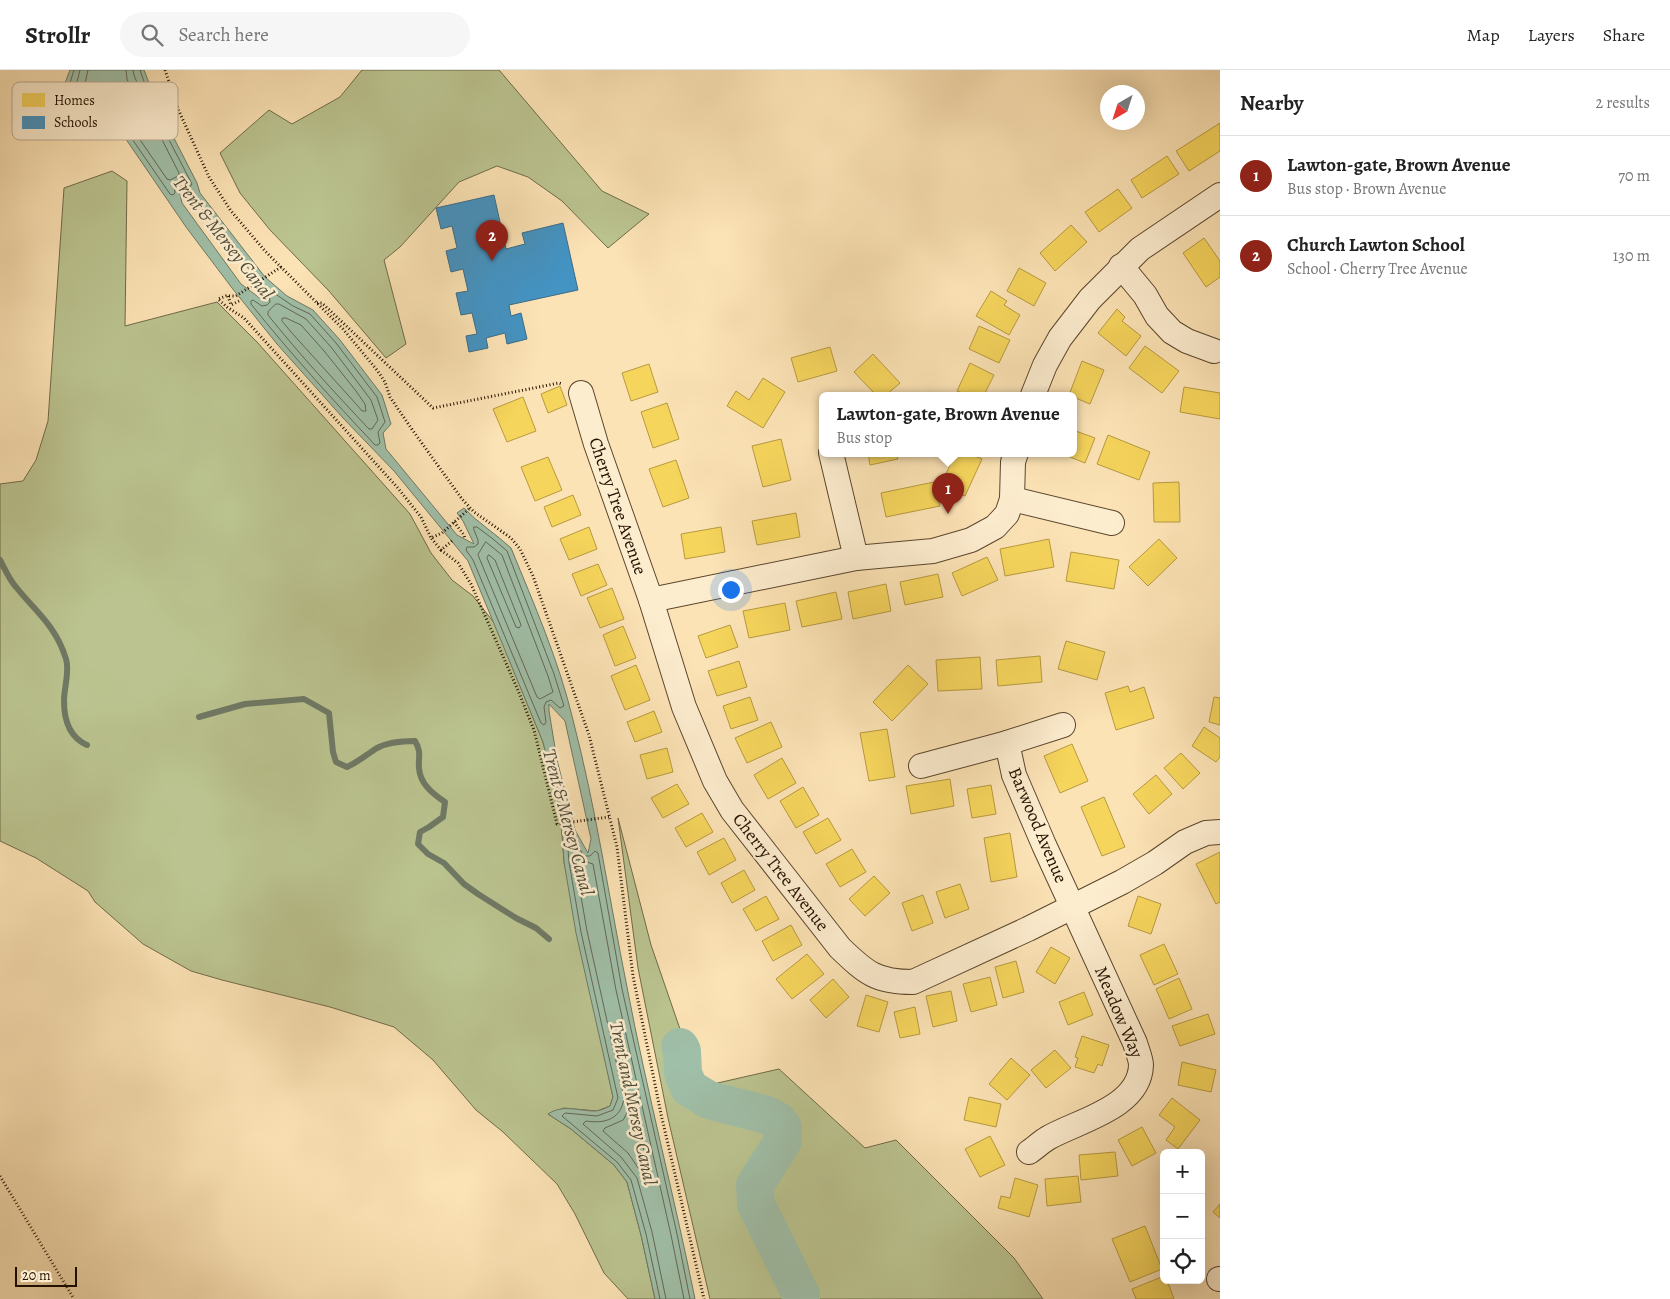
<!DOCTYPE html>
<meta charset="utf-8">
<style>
body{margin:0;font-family:Alegreya,serif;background:#f6f6f6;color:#222}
.controls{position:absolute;right:15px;bottom:15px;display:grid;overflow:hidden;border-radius:8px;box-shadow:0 5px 20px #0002}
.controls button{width:45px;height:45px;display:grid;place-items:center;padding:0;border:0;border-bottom:1px solid #e0e0e0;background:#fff;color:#222;font:25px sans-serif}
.compass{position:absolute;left:1100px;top:15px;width:45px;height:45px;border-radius:50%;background:#fff;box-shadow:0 5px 20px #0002;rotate:219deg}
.scale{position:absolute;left:15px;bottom:12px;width:62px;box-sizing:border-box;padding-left:5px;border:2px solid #251100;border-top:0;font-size:14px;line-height:18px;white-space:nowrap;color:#251100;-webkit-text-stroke:4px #fdedcf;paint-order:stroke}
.you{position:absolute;left:730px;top:519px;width:18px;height:18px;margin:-12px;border:4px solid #fff;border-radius:50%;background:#1a73e8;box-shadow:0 0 0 8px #1a73e833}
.badge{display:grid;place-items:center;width:32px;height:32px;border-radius:50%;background:#8f2418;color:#fff;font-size:16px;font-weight:700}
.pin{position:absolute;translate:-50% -41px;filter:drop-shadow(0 1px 2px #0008)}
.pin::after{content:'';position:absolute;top:26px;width:18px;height:15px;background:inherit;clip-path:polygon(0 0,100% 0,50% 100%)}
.popup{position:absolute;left:819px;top:322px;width:258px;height:65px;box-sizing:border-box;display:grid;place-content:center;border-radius:8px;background:#fff;filter:drop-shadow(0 1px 4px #0005);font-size:16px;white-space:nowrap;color:#767676}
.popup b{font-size:19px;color:#222}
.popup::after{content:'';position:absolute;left:50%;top:100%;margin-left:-10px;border:10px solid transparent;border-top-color:#fff}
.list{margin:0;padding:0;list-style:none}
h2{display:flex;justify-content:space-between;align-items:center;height:65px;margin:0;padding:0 20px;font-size:21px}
h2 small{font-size:16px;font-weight:400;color:#767676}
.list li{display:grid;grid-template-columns:32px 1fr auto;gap:15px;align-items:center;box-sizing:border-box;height:80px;padding:0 20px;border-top:1px solid #e0e0e0}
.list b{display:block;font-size:19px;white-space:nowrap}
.list p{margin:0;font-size:16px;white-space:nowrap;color:#767676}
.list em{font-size:16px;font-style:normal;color:#767676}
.icon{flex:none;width:28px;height:28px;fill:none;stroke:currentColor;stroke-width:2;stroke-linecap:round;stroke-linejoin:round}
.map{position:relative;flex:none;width:1220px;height:1229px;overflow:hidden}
header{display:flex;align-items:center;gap:30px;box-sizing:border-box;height:70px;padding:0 25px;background:#fff;border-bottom:1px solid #e0e0e0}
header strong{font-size:24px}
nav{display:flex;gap:28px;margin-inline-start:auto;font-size:18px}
.search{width:350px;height:45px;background:#f6f6f6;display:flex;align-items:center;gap:12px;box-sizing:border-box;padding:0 18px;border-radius:28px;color:#767676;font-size:19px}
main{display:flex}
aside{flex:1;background:#fff}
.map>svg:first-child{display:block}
.green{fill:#bbc490;stroke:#706a48}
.water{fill:#a0bfa8;stroke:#6f7965;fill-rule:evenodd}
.homes{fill:#f6d55c;stroke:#b79a40}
.schools{fill:#4393c3;stroke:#3a6c88}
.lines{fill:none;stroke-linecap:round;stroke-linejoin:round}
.shore{stroke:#626854;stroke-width:1}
.stream{stroke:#6f7965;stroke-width:6}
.river{stroke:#a0bfa8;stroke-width:38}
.street-casing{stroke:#5b462d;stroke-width:26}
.path{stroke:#251100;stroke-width:3;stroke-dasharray:1 2.5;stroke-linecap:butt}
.street{stroke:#fdedcf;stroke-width:24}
.labels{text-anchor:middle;stroke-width:5;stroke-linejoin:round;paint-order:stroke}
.street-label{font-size:18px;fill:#251100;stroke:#fdedcf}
.water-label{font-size:19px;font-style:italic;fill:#504e3b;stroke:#fdedcf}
.key{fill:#fdedcf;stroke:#bcab91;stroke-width:1}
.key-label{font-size:14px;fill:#251100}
</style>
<header>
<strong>Strollr</strong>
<div class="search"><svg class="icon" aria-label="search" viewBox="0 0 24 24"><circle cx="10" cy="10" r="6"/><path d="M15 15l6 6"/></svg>Search here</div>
<nav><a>Map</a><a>Layers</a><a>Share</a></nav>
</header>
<main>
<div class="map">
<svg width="1220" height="1229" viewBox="0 0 1220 1229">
<rect width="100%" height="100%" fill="#fce3b5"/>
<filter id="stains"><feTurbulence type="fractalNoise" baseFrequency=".004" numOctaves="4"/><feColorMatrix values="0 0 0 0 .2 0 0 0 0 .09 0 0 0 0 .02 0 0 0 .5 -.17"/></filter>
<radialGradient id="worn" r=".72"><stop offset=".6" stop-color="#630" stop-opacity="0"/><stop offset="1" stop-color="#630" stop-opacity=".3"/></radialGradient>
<g class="green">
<path d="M 362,0 L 499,0 L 602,121 L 649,144 L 608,178 L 562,131 L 528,107 L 497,96 L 459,112 L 400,177 L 384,190 L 406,274 L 386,288 L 329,221 L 270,160 L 240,123 L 220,83 L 269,40 L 292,54 L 340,27 Z"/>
<path d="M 112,101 L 127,111 L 125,256 L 217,232 L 257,272 L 410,444 L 431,483 L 452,510 L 473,526 L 495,554 L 543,672 L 558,732 L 562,763 L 564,792 L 613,1027 L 610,1036 L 597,1041 L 564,1038 L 548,1044 L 571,1059 L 614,1095 L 627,1112 L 641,1165 L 655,1229 L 628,1229 L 604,1203 L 575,1144 L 557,1114 L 503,1062 L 476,1040 L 433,990 L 394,957 L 330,937 L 222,910 L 191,901 L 143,874 L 95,832 L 88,821 L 36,788 L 0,771 L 0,414 L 23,411 L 36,390 L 48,351 L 64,118 Z"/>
<path d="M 618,748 L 651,875 L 700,1017 L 779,999 L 865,1078 L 896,1070 L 1014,1188 L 1043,1229 L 710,1229 L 668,1048 L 638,898 Z"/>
</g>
<path class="water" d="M 70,0 L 144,0 L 160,41 L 197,113 L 200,123 L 265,207 L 287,226 L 313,240 L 340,270 L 382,325 L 391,354 L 383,363 L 386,379 L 457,465 L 474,474 L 463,451 L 457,443 L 464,438 C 478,453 496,464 511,478 C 534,534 559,591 573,650 C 596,738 609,828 627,917 C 647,1022 674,1125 695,1229 L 655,1229 L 641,1165 L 627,1112 L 614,1095 L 571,1059 L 548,1044 C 563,1034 578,1041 595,1041 C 600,1041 606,1038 610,1036 L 613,1027 L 576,863 L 564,792 L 562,763 L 558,732 L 543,672 L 468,491 L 394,401 L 343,348 L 277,274 L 232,218 L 186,157 L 106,40 L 57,34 ZM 178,116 L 193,128 L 237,183 L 264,220 L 265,232 L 241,214 L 182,133 ZM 549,634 L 565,651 L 591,769 L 588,783 L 575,760 L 557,690 L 549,641 Z"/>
<g class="homes">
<path d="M 1220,53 L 1220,81 L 1189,101 L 1176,81 Z"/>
<path d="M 1167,86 L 1179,104 L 1142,128 L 1131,110 Z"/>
<path d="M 1118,119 L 1132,138 L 1099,162 L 1085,142 Z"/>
<path d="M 1071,155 L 1087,172 L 1055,201 L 1040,183 Z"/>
<path d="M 1204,168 L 1220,191 L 1220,207 L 1206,217 L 1183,183 Z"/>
<path d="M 1019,198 L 1046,213 L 1034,236 L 1007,221 Z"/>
<path d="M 991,221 L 1007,231 L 1004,235 L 1020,245 L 1009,265 L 976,246 Z"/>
<path d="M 1117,239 L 1125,247 L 1122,251 L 1141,266 L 1126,286 L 1098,263 Z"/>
<path d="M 979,256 L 1010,270 L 999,293 L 969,279 Z"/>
<path d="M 1145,276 L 1179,301 L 1162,323 L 1129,298 Z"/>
<path d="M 830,277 L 837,301 L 798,312 L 791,288 Z"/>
<path d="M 873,284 L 900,313 L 886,325 L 876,325 L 854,302 Z"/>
<path d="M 1082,291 L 1104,300 L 1090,334 L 1073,327 L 1073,325 L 1069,325 Z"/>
<path d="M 970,293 L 994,305 L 984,325 L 967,325 L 957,321 Z"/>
<path d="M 649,294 L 658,322 L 631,331 L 622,303 Z"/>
<path d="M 763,308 L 785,322 L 763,358 L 727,336 L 736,321 L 749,330 Z"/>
<path d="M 560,316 L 567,335 L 548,343 L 541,324 Z"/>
<path d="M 1184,317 L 1220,323 L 1220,349 L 1180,342 Z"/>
<path d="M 523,327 L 536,361 L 507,372 L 493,339 Z"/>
<path d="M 667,333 L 679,369 L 653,378 L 641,342 Z"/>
<path d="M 1073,360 L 1095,368 L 1085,393 L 1060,383 L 1073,383 Z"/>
<path d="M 1108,365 L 1150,382 L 1139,410 L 1097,394 Z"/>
<path d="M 781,369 L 791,410 L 763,417 L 752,376 Z"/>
<path d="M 868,383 L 896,383 L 898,389 L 870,395 Z"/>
<path d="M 955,383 L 968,383 L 982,389 L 965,426 L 941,416 Z"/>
<path d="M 548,387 L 562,420 L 535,431 L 521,397 Z"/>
<path d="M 676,390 L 689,428 L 663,437 L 649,399 Z"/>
<path d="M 934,412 L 940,436 L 886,447 L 881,423 Z"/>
<path d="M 1179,412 L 1180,452 L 1154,452 L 1153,413 Z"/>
<path d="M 573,425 L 581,445 L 552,457 L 544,437 Z"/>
<path d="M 796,443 L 800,467 L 757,475 L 752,451 Z"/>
<path d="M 589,457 L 597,479 L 569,490 L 560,469 Z"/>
<path d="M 721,457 L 725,482 L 685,489 L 681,464 Z"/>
<path d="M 1049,469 L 1054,497 L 1005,506 L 1000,479 Z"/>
<path d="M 1159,469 L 1177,488 L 1148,516 L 1129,497 Z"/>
<path d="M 1071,482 L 1119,490 L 1114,519 L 1066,511 Z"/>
<path d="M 987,487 L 998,510 L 962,526 L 952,503 Z"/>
<path d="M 598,494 L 607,515 L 581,526 L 572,504 Z"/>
<path d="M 938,504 L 943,527 L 905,535 L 900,512 Z"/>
<path d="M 886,514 L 891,541 L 853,549 L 848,522 Z"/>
<path d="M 612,518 L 624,549 L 600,558 L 587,528 Z"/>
<path d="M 836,522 L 842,549 L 802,557 L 796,531 Z"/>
<path d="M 785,533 L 790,560 L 749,568 L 743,541 Z"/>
<path d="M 730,555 L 738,577 L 706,588 L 698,566 Z"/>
<path d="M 623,556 L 636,588 L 615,596 L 603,565 Z"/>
<path d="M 1066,571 L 1105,582 L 1097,610 L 1058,599 Z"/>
<path d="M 1040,586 L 1042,612 L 998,616 L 996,590 Z"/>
<path d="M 980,587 L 982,619 L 938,621 L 936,590 Z"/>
<path d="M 739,591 L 747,617 L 717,626 L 708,601 Z"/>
<path d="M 636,595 L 650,630 L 625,640 L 611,606 Z"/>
<path d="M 908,595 L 928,614 L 892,651 L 873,632 Z"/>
<path d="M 1128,616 L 1130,622 L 1144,617 L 1154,648 L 1116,660 L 1105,623 Z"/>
<path d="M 750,627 L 758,650 L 731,659 L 723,636 Z"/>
<path d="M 1214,627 L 1220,628 L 1220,655 L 1209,652 Z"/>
<path d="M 654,641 L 662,662 L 635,672 L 627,652 Z"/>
<path d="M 771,652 L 782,677 L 747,693 L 735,668 Z"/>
<path d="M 1204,657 L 1220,668 L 1220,687 L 1216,692 L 1192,676 Z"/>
<path d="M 887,659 L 895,707 L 869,711 L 860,663 Z"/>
<path d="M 1072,674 L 1088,711 L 1060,723 L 1044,686 Z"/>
<path d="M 667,678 L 673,702 L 647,709 L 640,685 Z"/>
<path d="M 1181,683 L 1200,703 L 1183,719 L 1164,698 Z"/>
<path d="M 782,688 L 796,713 L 768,729 L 754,705 Z"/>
<path d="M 1156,705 L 1172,724 L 1149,744 L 1133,724 Z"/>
<path d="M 950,709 L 954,736 L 911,744 L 906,716 Z"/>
<path d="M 677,714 L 689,734 L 663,748 L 651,728 Z"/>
<path d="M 991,715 L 996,744 L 972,748 L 967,719 Z"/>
<path d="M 803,717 L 819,745 L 796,758 L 780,731 Z"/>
<path d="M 1104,727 L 1125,777 L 1102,786 L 1081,737 Z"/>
<path d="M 702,743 L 713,762 L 686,777 L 675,758 Z"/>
<path d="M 828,748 L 841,770 L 816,784 L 803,762 Z"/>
<path d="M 1010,763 L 1017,807 L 991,812 L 984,768 Z"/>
<path d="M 724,768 L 736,790 L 709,805 L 697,782 Z"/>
<path d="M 852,779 L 866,802 L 840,817 L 826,794 Z"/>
<path d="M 1220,782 L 1220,832 L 1216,834 L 1196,794 Z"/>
<path d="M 744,800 L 755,820 L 732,833 L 721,813 Z"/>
<path d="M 874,806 L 890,823 L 865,846 L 849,829 Z"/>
<path d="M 960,814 L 969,839 L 945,848 L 936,822 Z"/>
<path d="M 923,825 L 933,853 L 912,861 L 902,833 Z"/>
<path d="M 766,826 L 779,849 L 756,861 L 743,839 Z"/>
<path d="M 1138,826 L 1161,834 L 1151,864 L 1128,856 Z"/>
<path d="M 791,855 L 802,875 L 773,891 L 762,871 Z"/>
<path d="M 1164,874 L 1178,904 L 1154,915 L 1140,885 Z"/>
<path d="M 1051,877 L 1070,888 L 1055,914 L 1036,902 Z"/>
<path d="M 807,884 L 824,904 L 792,929 L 776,909 Z"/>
<path d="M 1016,891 L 1024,922 L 1003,928 L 995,897 Z"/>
<path d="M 990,907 L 997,935 L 971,942 L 963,914 Z"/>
<path d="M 1179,908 L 1192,939 L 1169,949 L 1156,919 Z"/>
<path d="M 833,909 L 849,927 L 826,948 L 810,930 Z"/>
<path d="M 951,921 L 957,951 L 933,957 L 926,926 Z"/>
<path d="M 1084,922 L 1093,945 L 1068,955 L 1059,932 Z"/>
<path d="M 866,925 L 888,932 L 879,962 L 857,956 Z"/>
<path d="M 915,937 L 920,964 L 900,968 L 894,942 Z"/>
<path d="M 1208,944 L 1215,964 L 1180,976 L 1172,956 Z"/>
<path d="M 1082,966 L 1109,975 L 1102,996 L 1098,994 L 1094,1003 L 1075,997 L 1078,988 L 1075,987 Z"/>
<path d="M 1055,980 L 1071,998 L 1046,1018 L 1031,1000 Z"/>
<path d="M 1011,988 L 1030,1005 L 1007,1030 L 989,1014 Z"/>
<path d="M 1182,992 L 1216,1000 L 1211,1022 L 1178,1015 Z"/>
<path d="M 969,1027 L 1001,1034 L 996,1057 L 964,1050 Z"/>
<path d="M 1172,1028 L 1200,1050 L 1178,1079 L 1166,1070 L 1175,1057 L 1159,1045 Z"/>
<path d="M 1142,1057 L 1156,1083 L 1132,1096 L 1118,1070 Z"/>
<path d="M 990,1066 L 1005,1095 L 980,1107 L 965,1079 Z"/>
<path d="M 1115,1082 L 1118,1106 L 1081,1110 L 1079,1085 Z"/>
<path d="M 1078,1106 L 1081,1132 L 1047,1136 L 1045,1109 Z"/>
<path d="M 1015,1108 L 1038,1115 L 1029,1147 L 998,1138 L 1001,1126 L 1010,1128 Z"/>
<path d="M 1220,1134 L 1220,1148 L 1213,1142 Z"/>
<path d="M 1145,1156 L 1162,1199 L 1130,1212 L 1112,1169 Z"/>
<path d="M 1164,1206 L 1164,1210 L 1167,1210 L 1174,1229 L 1136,1229 L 1132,1219 Z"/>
</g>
<path class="schools" d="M 494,125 L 506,179 L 525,174 L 522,163 L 563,153 L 578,220 L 509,235 L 511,246 L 521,243 L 527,269 L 507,274 L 505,263 L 486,268 L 488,278 L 469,282 L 466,266 L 477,264 L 472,243 L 461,245 L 456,223 L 468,221 L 463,199 L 451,202 L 446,181 L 457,178 L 452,156 L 441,159 L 436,138 Z"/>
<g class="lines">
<g class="shore">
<path d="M 74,0 L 65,29 L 110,37 L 170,124 L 173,125 L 175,123 L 174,116 L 177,113 L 182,113 L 189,118 L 192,114 L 155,43 L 140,0"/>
<path d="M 80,0 L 74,24 L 107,29 L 114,32 L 167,109 L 170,110 L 178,106 L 179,103 L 150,46 L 134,5 L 133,0"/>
<path d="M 88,0 L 84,18 L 110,22 L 117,25 L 145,64 L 148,65 L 149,62 L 127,9 L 126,0"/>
<path d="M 271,221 L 293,236 L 310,244 L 336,273 L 377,327 L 385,352 L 378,362 L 380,373 L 378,375 L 375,375 C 332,329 290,283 251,234 L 251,231 L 253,230 L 262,236 L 267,235 L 270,232 L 269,223 Z"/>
<path d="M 276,234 L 279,234 L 306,249 L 331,277 L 371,330 L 378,350 L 372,359 L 369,359 C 334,322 300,285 268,245 L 268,242 Z"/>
<path d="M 283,248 L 286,248 L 301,255 L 325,282 L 356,321 L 365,334 L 366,341 L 362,341 L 357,335 L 291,262 L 282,251 Z"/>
<path d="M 474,457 L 477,457 L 493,469 L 507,481 L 554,604 L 564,636 L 560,638 L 551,630 L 546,632 L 544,637 L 546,652 L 544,655 L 541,653 L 473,490 L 466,480 L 467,477 L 474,477 L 478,474 L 478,470 L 474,460 Z"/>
<path d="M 486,472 L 502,485 L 548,606 L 553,622 L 540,629 L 537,627 L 478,485 Z"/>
<path d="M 489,485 L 495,490 L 521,555 L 519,558 L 516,557 L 487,488 Z"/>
<path d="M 631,1036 L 634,1038 L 650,1106 L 648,1109 L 645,1108 L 628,1083 L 603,1061 L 605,1058 L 623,1050 Z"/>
<path d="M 660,1229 L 646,1164 L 631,1110 L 617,1092 L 562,1046 L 565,1043 L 597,1046 L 613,1040 L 618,1028 L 581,862 L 569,792 L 567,767 L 569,765 L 572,766 L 584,786 L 590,786 L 595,781 L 598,783 L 622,919 L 677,1164 L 690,1229"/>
<path d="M 666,1229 L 652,1162 L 637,1108 L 621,1087 L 583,1054 L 586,1051 C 605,1054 622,1049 624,1027 L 587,861 L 575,792 L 577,789 L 593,794 L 616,920 L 671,1165 L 684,1229"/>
</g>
<g class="stream">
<path d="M 0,490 C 5,499 9,509 16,517 C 36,542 56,556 66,589 C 70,602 64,617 64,631 C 64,650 69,667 87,675"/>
<path d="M 199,647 L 245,634 L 304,629 L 329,643 L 333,682 L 336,692 L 347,697 C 358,692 366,685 377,678 C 388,672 403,671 415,671 C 422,683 418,686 419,698 C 420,714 433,724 445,732 L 443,747 L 429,757 L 420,762 L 418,774 L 428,784 L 444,793 L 464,814 L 478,824 L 516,848 L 536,858 L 549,869"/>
</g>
<path class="river" d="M 680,977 L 682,981 L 683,1003 L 689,1018 L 709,1030 L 767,1045 L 778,1051 L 783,1058 L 783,1071 L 755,1115 L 756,1134 L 801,1225 L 801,1229"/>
<g class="street-casing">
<g id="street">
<path d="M 1121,196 L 1145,225 L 1157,246 L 1172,262 L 1187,271 L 1214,281"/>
<path d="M 581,323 L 596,374 L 651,530 L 684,637 L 715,711 L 732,740 L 840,878 C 866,903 876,912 913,912 L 1028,859 L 1122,812 L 1155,793 L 1185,772 L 1206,763 L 1220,762"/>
<path d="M 1033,325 L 1045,295 L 1060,268 L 1090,229 L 1140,179 L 1220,125"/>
<path d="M 831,383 L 856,488"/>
<path d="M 1012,429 L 1112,453"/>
<path d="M 651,530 L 856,488 L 933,481 L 971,470 L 995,457 L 1007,444 L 1012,429 L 1013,392 L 1016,383"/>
<path d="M 1007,673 L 1014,705 L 1044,775 L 1135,973 C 1137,980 1141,989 1141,995 C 1140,1038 1077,1051 1048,1068 C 1041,1072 1035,1078 1029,1082"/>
<path d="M 921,696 L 1007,673 L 1063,655"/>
<path d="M 1219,1209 L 1220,1209"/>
</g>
</g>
<g class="path">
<path d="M 165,0 L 178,39 L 209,107 L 231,141 L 265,181 L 343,259 L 377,300 L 385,312 L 390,327 L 411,358 L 462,429 L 474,442 L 511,468 L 520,479 L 533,506 L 589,665 L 617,777 L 633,906 L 661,1044 L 704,1229"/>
<path d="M 281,197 L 236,226 L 226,226 L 218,229 L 227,237 L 244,248 L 397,417 L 421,447 L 431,468"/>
<path d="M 228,226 L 231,235 L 241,230"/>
<path d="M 317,233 L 322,233 L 433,338 L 559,313 L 562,314"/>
<path d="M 454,452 L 464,465 L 465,469"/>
<path d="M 452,471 L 441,480 L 431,468 L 442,463 L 470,438"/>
<path d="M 441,480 L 458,493 L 471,514 L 517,618 L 534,660 L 557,754 L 609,747"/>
<path d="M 0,1106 L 74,1229"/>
</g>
<use href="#street" class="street"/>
</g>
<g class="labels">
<g class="street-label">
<text transform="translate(618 436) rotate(71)" y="6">Cherry Tree Avenue</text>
<text transform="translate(1038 755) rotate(67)" y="6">Barwood Avenue</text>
<text transform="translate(781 802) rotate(52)" y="6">Cherry Tree Avenue</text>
<text transform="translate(1119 942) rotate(67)" y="6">Meadow Way</text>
</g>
<g class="water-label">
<text transform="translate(224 167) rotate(52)" y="7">Trent &amp; Mersey Canal</text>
<text transform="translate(569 752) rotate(75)" y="7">Trent &amp; Mersey Canal</text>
<text transform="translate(634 1033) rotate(78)" y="7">Trent and Mersey Canal</text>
</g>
</g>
<rect x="12" y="12" width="166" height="58" rx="8" class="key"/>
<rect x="22" y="23" width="23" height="14" fill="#f6d55c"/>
<rect x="22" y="46" width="23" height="13" fill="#4393c3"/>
<g class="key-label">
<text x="54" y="35">Homes</text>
<text x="54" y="57">Schools</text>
</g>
<rect width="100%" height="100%" filter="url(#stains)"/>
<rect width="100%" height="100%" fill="url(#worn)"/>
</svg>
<div class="controls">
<button>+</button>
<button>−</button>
<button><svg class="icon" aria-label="locate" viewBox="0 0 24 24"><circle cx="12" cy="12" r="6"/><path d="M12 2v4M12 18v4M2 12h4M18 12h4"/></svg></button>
</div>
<svg class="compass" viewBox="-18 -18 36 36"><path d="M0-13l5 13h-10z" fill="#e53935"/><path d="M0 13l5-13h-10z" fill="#767676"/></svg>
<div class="scale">20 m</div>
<div class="you"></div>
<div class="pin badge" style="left:948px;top:444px">1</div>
<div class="popup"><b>Lawton-gate, Brown Avenue</b>Bus stop</div>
<div class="pin badge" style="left:492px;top:191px">2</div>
</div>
<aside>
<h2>Nearby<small>2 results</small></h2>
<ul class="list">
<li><span class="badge">1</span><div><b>Lawton-gate, Brown Avenue</b><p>Bus stop · Brown Avenue</p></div><em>70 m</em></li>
<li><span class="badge">2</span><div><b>Church Lawton School</b><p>School · Cherry Tree Avenue</p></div><em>130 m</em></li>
</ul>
</aside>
</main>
